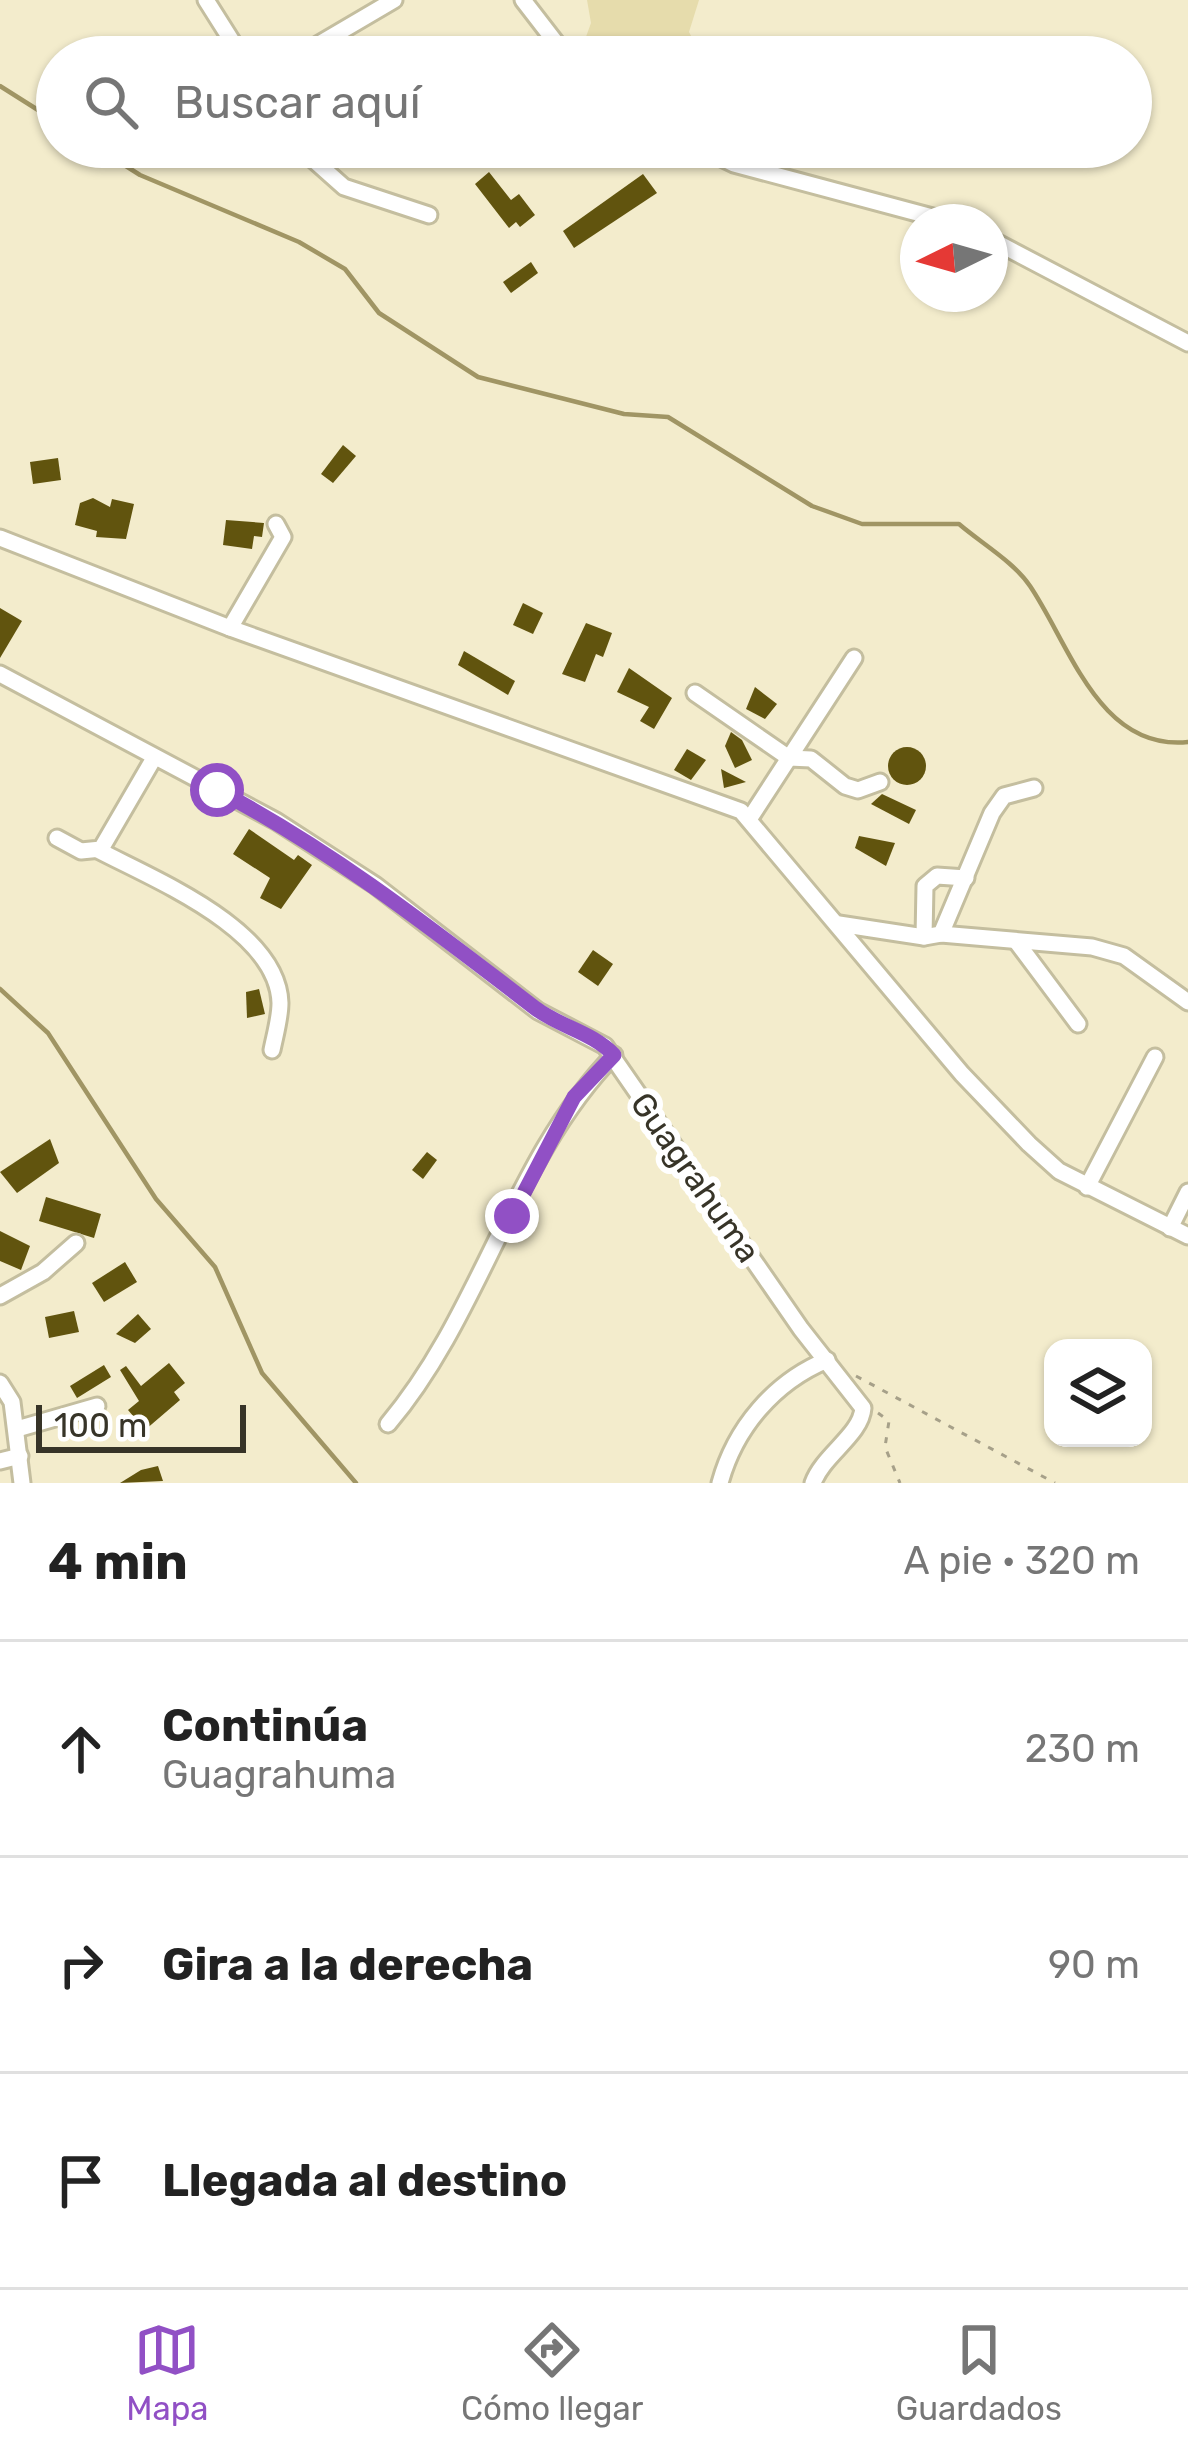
<!DOCTYPE html>
<html lang="es">
<meta charset="utf-8">
<style>
body{margin:0;font-family:Rubik,sans-serif;background:#f2f2f2;color:#222}
.controls{position:absolute;right:36px;bottom:36px;display:grid;overflow:hidden;border-radius:24px;box-shadow:0 3px 9px #0004}
.controls button{width:108px;height:108px;display:grid;place-items:center;padding:0;border:0;border-bottom:3px solid #e0e0e0;background:#fff;color:#222;font:60px sans-serif}
.compass{position:absolute;left:900px;top:204px;width:108px;height:108px;border-radius:50%;background:#fff;box-shadow:0 3px 9px #0004;rotate:265deg}
.scale{position:absolute;left:36px;bottom:30px;width:210px;box-sizing:border-box;padding-left:12px;border:6px solid #373428;border-top:0;font-size:33px;line-height:42px;white-space:nowrap;color:#373428;-webkit-text-stroke:9px #fff;paint-order:stroke}
.stop{position:absolute;width:36px;height:36px;margin:-27px;border:9px solid #9150c5;border-radius:50%;background:#fff}
.stop.end{background:#9150c5;border-color:#fff;box-shadow:0 3px 12px #0008}
.list{margin:0;padding:0;list-style:none}
h2{display:flex;justify-content:space-between;align-items:center;height:156px;margin:0;padding:0 48px;font-size:51px}
h2 small{font-size:39px;font-weight:400;color:#767676}
.list li{display:grid;grid-template-columns:78px 1fr auto;gap:36px;align-items:center;box-sizing:border-box;height:216px;padding:0 48px;border-top:3px solid #e0e0e0}
.list b{display:block;font-size:45px;white-space:nowrap}
.list p{margin:0;font-size:39px;white-space:nowrap;color:#767676}
.list em{font-size:39px;font-style:normal;color:#767676}
.icon{flex:none;width:66px;height:66px;fill:none;stroke:currentColor;stroke-width:2;stroke-linecap:round;stroke-linejoin:round}
.map{position:relative;flex:none;width:1188px;height:1483px;overflow:hidden}
.search{position:absolute;background:#fff;box-shadow:0 3px 9px #0004;left:36px;right:36px;top:36px;height:132px;display:flex;align-items:center;gap:30px;box-sizing:border-box;padding:0 42px;border-radius:66px;color:#767676;font-size:45px}
.sheet{height:804px;background:#fff}
nav{display:flex;justify-content:space-around;align-items:center;box-sizing:border-box;height:168px;border-top:3px solid #e0e0e0;background:#fff;font-size:33px;color:#767676}
nav a{display:grid;justify-items:center;gap:6px}
nav .on{color:#9150c5}
.map>svg:first-child{display:block}
.green{fill:#e6dcac}
.lines{fill:none;stroke-linecap:round;stroke-linejoin:round}
.stream{stroke:#a09564;stroke-width:4.5}
.building{fill:#61540e}
.minor-casing{stroke:#c4be9f;stroke-width:21}
.path{stroke:#a6a089;stroke-width:3;stroke-dasharray:6 9;stroke-linecap:butt}
.minor{stroke:#fff;stroke-width:15}
.route{stroke:#9150c5;stroke-width:15}
.labels{text-anchor:middle;stroke-width:12;stroke-linejoin:round;paint-order:stroke}
.street-label{font-size:33px;fill:#373428;stroke:#fff}
</style>
<div class="map">
<svg width="1188" height="1483" viewBox="0 0 1188 1483">
<rect width="100%" height="100%" fill="#f3eccc"/>
<path class="green" d="M 587,0 L 699,0 L 689,32 L 702,57 L 589,57 L 583,45 L 591,23 Z"/>
<g class="lines">
<g class="stream">
<path d="M 0,86 L 57,122"/>
<path d="M 96,147 L 140,175 L 299,242 L 345,269 L 379,313 L 478,377 L 624,414 L 668,417 L 812,506 L 862,524 L 959,524 C 981,543 1014,562 1030,586 C 1070,645 1099,751 1188,742"/>
<path d="M 0,989 L 48,1033 L 156,1199 L 215,1267 L 262,1373 L 356,1483"/>
</g>
</g>
<g class="building">
<path d="M 489,172 L 511,200 L 519,194 L 535,215 L 520,227 L 516,222 L 509,228 L 475,184 Z"/>
<path d="M 643,174 L 657,193 L 574,248 L 563,231 Z"/>
<path d="M 531,262 L 538,273 L 511,293 L 503,282 Z"/>
<path d="M 343,445 L 356,456 L 333,483 L 321,474 Z"/>
<path d="M 58,458 L 61,480 L 33,484 L 30,462 Z"/>
<path d="M 93,498 L 110,507 L 112,499 L 134,504 L 126,539 L 96,537 L 97,531 L 75,525 L 80,503 Z"/>
<path d="M 226,520 L 264,523 L 262,537 L 254,536 L 252,549 L 223,545 Z"/>
<path d="M 523,603 L 543,613 L 533,634 L 513,625 Z"/>
<path d="M 0,608 L 22,621 L 0,658 Z"/>
<path d="M 586,623 L 612,633 L 603,657 L 596,654 L 585,682 L 562,674 Z"/>
<path d="M 464,651 L 515,681 L 508,695 L 458,665 Z"/>
<path d="M 629,668 L 672,698 L 654,729 L 640,721 L 649,707 L 617,692 Z"/>
<path d="M 755,687 L 777,704 L 765,719 L 746,709 Z"/>
<path d="M 731,732 L 742,740 L 752,760 L 735,768 L 725,746 Z"/>
<circle cx="907" cy="766" r="19"/>
<path d="M 687,749 L 706,760 L 691,780 L 674,770 Z"/>
<path d="M 721,769 L 746,782 L 724,788 Z"/>
<path d="M 882,794 L 916,810 L 909,824 L 871,804 Z"/>
<path d="M 249,829 L 294,860 L 298,855 L 312,865 L 281,909 L 260,898 L 270,878 L 233,854 Z"/>
<path d="M 859,836 L 895,843 L 886,866 L 855,848 Z"/>
<path d="M 593,950 L 613,964 L 598,986 L 578,972 Z"/>
<path d="M 259,989 L 265,1014 L 247,1018 L 246,992 Z"/>
<path d="M 50,1139 L 59,1163 L 17,1193 L 0,1172 Z"/>
<path d="M 427,1152 L 437,1160 L 423,1179 L 412,1170 Z"/>
<path d="M 46,1197 L 101,1214 L 94,1238 L 39,1221 Z"/>
<path d="M 0,1231 L 30,1246 L 21,1270 L 0,1261 Z"/>
<path d="M 125,1262 L 137,1282 L 104,1302 L 92,1283 Z"/>
<path d="M 74,1311 L 79,1332 L 49,1338 L 45,1317 Z"/>
<path d="M 138,1314 L 151,1329 L 135,1343 L 116,1334 Z"/>
<path d="M 169,1363 L 185,1383 L 174,1392 L 180,1400 L 145,1430 L 128,1410 L 139,1401 L 120,1370 L 126,1366 L 141,1386 Z"/>
<path d="M 104,1365 L 111,1377 L 77,1398 L 70,1386 Z"/>
<path d="M 158,1466 L 163,1481 L 120,1483 L 141,1470 Z"/>
</g>
<g class="lines">
<g class="minor-casing">
<g id="minor">
<path d="M 206,0 L 242,57"/>
<path d="M 523,0 L 567,57"/>
<path d="M 297,57 L 394,0"/>
<path d="M 299,147 L 344,187 L 429,215"/>
<path d="M 699,147 L 734,164 L 951,222"/>
<path d="M 990,239 L 1188,343"/>
<path d="M 0,538 L 230,628 L 741,811 L 962,1074 L 1029,1144 L 1059,1171 L 1188,1236"/>
<path d="M 230,628 L 283,537 L 276,524"/>
<path d="M 0,674 L 276,821 L 375,885 L 538,1011 L 605,1046 L 801,1329 L 863,1408 C 861,1435 823,1455 813,1483"/>
<path d="M 695,693 L 789,758 L 811,759 L 845,786 L 858,790 L 880,782"/>
<path d="M 750,818 L 854,658"/>
<path d="M 57,838 L 81,851 L 101,849 L 154,758"/>
<path d="M 98,850 C 153,879 278,929 280,1003 C 280,1018 275,1035 272,1050"/>
<path d="M 839,924 L 924,937 L 941,934 L 992,813 L 1004,796 L 1034,788"/>
<path d="M 941,934 L 1092,947 L 1124,956 L 1188,1002"/>
<path d="M 924,937 L 925,886 L 937,876 L 966,878"/>
<path d="M 1016,941 L 1078,1024"/>
<path d="M 1087,1187 L 1155,1057"/>
<path d="M 1170,1228 L 1188,1192"/>
<path d="M 0,1296 L 43,1272 L 76,1243"/>
<path d="M 0,1383 L 12,1402 L 22,1483"/>
<path d="M 388,1424 C 482,1313 513,1158 614,1055"/>
<path d="M 17,1429 L 97,1406"/>
<path d="M 0,1461 L 20,1456"/>
<path d="M 720,1483 C 735,1428 774,1382 827,1360"/>
</g>
</g>
<g class="path">
<path d="M 856,1376 L 1055,1483"/>
<path d="M 878,1413 L 889,1421 L 885,1447 L 900,1483"/>
</g>
<use href="#minor" class="minor"/>
</g>
<g class="lines">
<path class="route" d="M 217,790 C 333,851 432,929 535,1008 C 560,1027 592,1032 614,1055 L 574,1097 L 512,1216"/>
</g>
<g class="labels">
<g class="street-label">
<text transform="translate(696 1177) rotate(55)" y="12">Guagrahuma</text>
</g>
</g>
</svg>
<div class="controls">
<button><svg class="icon" aria-label="layers" viewBox="0 0 24 24"><path d="M12 4l9 5-9 5-9-5zM3 14l9 5 9-5"/></svg></button>
</div>
<svg class="compass" viewBox="-18 -18 36 36"><path d="M0-13l5 13h-10z" fill="#e53935"/><path d="M0 13l5-13h-10z" fill="#767676"/></svg>
<div class="scale">100 m</div>
<div class="stop" style="left:217px;top:790px"></div>
<div class="stop end" style="left:512px;top:1216px"></div>
<div class="search"><svg class="icon" aria-label="search" viewBox="0 0 24 24"><circle cx="10" cy="10" r="6"/><path d="M15 15l6 6"/></svg>Buscar aquí</div>
</div>
<section class="sheet">
<h2>4 min<small>A pie · 320 m</small></h2>
<ul class="list">
<li><svg class="icon" aria-label="ahead" viewBox="0 0 24 24"><path d="M12 20V5M6 11l6-6 6 6"/></svg><div><b>Continúa</b><p>Guagrahuma</p></div><em>230 m</em></li>
<li><svg class="icon" aria-label="right" viewBox="0 0 24 24"><path d="M7 20v-9h11M14 6l5 5-5 5"/></svg><div><b>Gira a la derecha</b></div><em>90 m</em></li>
<li><svg class="icon" aria-label="arrive" viewBox="0 0 24 24"><path d="M6 21V4h12l-3 4 3 4H6"/></svg><div><b>Llegada al destino</b></div></li>
</ul>
</section>
<nav>
<a class="on"><svg class="icon" aria-label="map" viewBox="0 0 24 24"><path d="M3 6l6-2 6 2 6-2v14l-6 2-6-2-6 2zM9 4v14M15 6v14"/></svg>Mapa</a>
<a><svg class="icon" aria-label="directions" viewBox="0 0 24 24"><path d="M12 3l9 9-9 9-9-9zM9 14v-3h6M13 9l2 2-2 2"/></svg>Cómo llegar</a>
<a><svg class="icon" aria-label="saved" viewBox="0 0 24 24"><path d="M7 4h10v16l-5-4-5 4z"/></svg>Guardados</a>
</nav>
